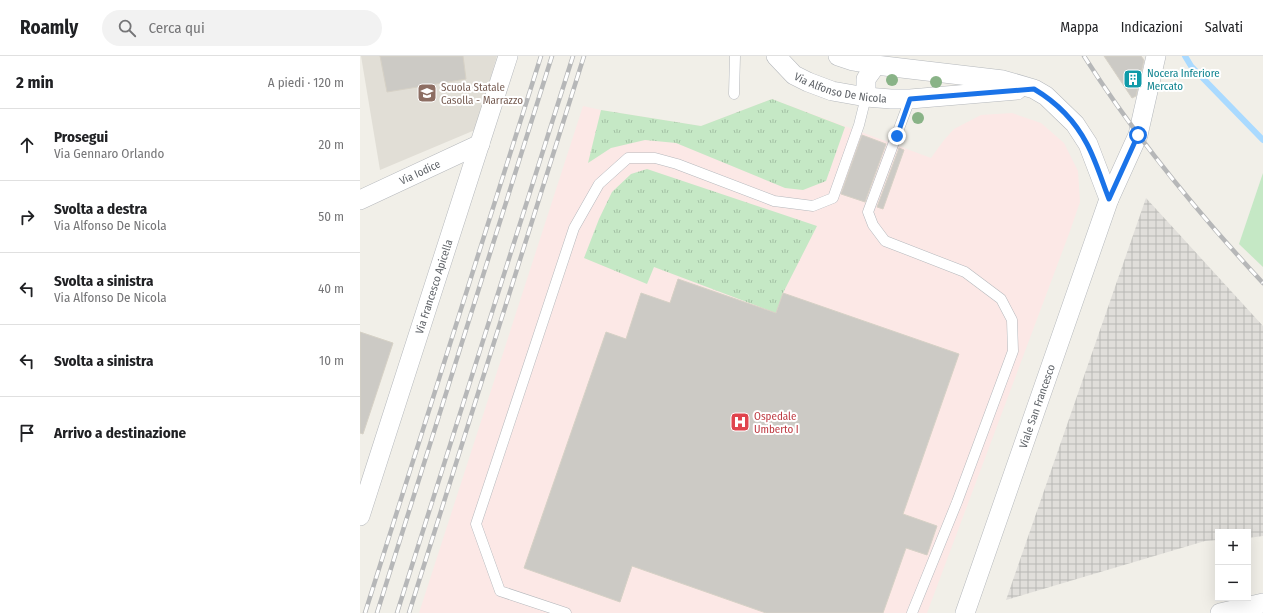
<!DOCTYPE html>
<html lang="it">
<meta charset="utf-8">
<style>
body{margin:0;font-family:"Fira Sans Condensed",sans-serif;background:#f2f2f2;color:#202124}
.controls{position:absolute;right:12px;bottom:12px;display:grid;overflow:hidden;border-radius:0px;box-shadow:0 4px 16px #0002}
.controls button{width:36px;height:36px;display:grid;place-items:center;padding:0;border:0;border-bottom:1px solid #e0e0e0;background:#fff;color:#202124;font:20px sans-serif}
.stop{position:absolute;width:12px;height:12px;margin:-9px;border:3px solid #1a73e8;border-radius:50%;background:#fff}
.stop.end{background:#1a73e8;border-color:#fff;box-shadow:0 1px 4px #0008}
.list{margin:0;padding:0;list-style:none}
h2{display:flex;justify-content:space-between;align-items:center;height:52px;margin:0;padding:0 16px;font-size:17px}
h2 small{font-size:13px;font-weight:400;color:#757577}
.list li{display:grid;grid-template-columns:26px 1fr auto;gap:12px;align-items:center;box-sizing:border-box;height:72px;padding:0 16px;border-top:1px solid #e0e0e0}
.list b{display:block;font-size:15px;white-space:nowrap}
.list p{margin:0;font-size:13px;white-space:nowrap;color:#757577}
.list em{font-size:13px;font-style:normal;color:#757577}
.icon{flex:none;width:22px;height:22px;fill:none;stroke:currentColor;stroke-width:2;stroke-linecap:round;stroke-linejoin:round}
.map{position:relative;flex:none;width:903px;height:557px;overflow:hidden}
header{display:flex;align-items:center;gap:24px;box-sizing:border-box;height:56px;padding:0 20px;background:#fff;border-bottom:1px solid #e0e0e0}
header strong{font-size:19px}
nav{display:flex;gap:22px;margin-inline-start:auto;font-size:14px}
.search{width:280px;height:36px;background:#f2f2f2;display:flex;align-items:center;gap:10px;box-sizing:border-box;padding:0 14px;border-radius:22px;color:#757577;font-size:15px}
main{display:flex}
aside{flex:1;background:#fff}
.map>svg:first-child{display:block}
.industrial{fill:url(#industrial-grid)}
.education{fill:#e1ded6}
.medical{fill:#fce8e6}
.park{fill:url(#park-tufts)}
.garden{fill:#c5e8c5}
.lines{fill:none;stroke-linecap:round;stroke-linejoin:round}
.stream{stroke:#aadaff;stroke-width:6}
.building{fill:#cccac5;stroke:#d6d1c6}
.service-casing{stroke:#b5b8bc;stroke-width:11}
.minor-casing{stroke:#b5b8bc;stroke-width:20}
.service{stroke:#fff;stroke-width:10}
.minor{stroke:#fff;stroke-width:19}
.rail-casing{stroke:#b6b7b8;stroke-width:4.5}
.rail{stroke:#fff;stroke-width:3;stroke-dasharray:9;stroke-linecap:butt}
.tree{fill:#89b387}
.route{stroke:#1a73e8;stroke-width:5}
.labels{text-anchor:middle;stroke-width:4;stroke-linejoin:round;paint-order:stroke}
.culture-label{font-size:11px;fill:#0d838f;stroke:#fff;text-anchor:start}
.street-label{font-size:11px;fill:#5f6368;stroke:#fff}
.education-label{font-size:11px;fill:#785e54;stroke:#fff;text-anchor:start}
.health-label{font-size:11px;fill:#be3a42;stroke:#fff;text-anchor:start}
</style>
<header>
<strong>Roamly</strong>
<div class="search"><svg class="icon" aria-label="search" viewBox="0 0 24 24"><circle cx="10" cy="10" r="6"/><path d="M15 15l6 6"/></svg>Cerca qui</div>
<nav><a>Mappa</a><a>Indicazioni</a><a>Salvati</a></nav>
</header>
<main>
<aside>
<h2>2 min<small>A piedi · 120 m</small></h2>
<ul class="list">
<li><svg class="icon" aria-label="ahead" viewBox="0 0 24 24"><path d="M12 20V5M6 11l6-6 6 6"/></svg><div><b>Prosegui</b><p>Via Gennaro Orlando</p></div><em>20 m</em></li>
<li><svg class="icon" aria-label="right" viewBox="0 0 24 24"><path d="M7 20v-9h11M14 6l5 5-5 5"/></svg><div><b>Svolta a destra</b><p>Via Alfonso De Nicola</p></div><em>50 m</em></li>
<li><svg class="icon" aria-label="left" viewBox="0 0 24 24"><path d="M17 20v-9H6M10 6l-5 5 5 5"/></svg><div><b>Svolta a sinistra</b><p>Via Alfonso De Nicola</p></div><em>40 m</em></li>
<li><svg class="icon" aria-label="left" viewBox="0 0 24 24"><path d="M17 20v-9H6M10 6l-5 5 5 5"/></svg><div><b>Svolta a sinistra</b></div><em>10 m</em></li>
<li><svg class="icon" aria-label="arrive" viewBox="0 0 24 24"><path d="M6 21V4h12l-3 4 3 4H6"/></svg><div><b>Arrivo a destinazione</b></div></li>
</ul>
</aside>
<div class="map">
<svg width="903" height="557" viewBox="0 0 903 557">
<defs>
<pattern id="industrial-grid" width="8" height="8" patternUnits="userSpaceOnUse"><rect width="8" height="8" fill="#e0deda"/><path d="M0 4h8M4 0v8" fill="none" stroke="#b9b8b5"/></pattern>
<pattern id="park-tufts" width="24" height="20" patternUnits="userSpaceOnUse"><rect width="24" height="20" fill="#c5e8c5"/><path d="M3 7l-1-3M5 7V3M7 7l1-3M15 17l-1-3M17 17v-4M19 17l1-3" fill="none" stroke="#a3c0a4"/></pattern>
</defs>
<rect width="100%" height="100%" fill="#f1efe8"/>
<path class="industrial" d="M 786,142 L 903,270 L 903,480 L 888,482 L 888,476 L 858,476 L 858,484 L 845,485 L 646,544 Z"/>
<path class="education" d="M 1,0 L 137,0 L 115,74 L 20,114 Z"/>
<path class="medical" d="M 412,43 L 571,102 L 584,84 L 594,73 L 621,59 L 652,57 L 681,67 L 704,87 L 718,115 L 720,146 L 710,175 L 567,557 L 59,557 L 223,50 L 241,54 L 341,70 Z"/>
<g class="park">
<path d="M 412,43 L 485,71 L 466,125 L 443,134 L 425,132 L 316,87 L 285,84 L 251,92 L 228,107 L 241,54 L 341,70 Z"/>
<path d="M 287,113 L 457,170 L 423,237 L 416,257 L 294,211 L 287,228 L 224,202 L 239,163 L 252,136 L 271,118 Z"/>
</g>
<path class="garden" d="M 903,117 L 903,211 L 879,188 Z"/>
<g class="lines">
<path class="stream" d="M 825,0 L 831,10 L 903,84"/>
</g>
<g class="building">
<path d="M 20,0 L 103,0 L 106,23 L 27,36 Z"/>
<path d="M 744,0 L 781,0 L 784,4 L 776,40 L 772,42 Z"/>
<path d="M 502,79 L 526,88 L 505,146 L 481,138 Z"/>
<path d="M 539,92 L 544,94 L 523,153 L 517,151 Z"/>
<path d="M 318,223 L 416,257 L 423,237 L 599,298 L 543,458 L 577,470 L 567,499 L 546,492 L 523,557 L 406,557 L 272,510 L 260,546 L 164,512 L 246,276 L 266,283 L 281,237 L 310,247 Z"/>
<path d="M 0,276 L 33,287 L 3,378 L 0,377 Z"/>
</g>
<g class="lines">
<g class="service-casing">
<g id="service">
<path d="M 374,38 L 375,0"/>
<path d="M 550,43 L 508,156 L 513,169 L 525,185 L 605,216 L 641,243 L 652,264 L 653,295 L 597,446 L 552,557"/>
<path d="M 206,557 L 140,535 L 116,468 L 214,172 L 239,128 L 268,102 L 295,102 L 317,108 L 414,145 L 453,150 L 473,142 L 499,69 L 506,41"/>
</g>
</g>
<g class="minor-casing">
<g id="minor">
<path id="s1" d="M 416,0 L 434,19 L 448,26 L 472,35 L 506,41 L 531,43 L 550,43 L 657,34"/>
<path d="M 478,0 L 493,5 L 516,9 L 643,24 L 674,33 L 686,40 L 715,68 L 728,88 L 749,143"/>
<path d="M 506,41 L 506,23 L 516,9"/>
<path id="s2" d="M 0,144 L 120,88"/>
<path id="s3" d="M 0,460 L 148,0"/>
<path id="s4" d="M 605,557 L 749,143 L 778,79 L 796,0"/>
<path d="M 860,557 L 903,547"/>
</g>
</g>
<use href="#service" class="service"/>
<use href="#minor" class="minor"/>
<g class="rail-casing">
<g id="rail">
<path d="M 724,0 C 776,82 837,156 903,227"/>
<path d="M 5,557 L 181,0"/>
<path d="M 17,557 L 192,0"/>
<path d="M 37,557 L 213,0"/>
<path d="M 49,557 L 224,0"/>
</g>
</g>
<use href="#rail" class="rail"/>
</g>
<g class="tree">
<circle cx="532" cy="24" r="6"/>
<circle cx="576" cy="26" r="6"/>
<circle cx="558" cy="62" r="6"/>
</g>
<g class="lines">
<path class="route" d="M 537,80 L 550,43 L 674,33 C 696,46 715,65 727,88 C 736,105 742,125 749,143 L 778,79"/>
</g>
<defs>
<g id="building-square" transform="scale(1)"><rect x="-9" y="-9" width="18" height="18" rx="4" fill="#0f9aa8" stroke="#fff"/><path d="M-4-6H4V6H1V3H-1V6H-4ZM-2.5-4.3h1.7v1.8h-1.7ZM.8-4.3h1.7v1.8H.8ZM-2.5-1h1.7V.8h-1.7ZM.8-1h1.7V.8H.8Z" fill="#fff"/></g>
<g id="school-square" transform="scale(1)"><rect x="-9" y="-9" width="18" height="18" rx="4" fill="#8d6e63" stroke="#fff"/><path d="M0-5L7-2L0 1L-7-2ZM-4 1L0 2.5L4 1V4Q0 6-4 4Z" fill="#fff"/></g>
<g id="hospital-square" transform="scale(1)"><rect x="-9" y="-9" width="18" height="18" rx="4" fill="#e0444e" stroke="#fff"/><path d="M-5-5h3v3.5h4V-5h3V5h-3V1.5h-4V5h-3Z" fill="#fff"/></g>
</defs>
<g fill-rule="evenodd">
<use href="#building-square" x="773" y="23"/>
<use href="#school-square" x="67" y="37"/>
<use href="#hospital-square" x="380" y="366"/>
</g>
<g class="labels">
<g class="culture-label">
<text x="787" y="21">Nocera Inferiore<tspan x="787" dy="13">Mercato</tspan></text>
</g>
<g class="street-label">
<text dy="4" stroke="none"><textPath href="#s1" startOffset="75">Via Alfonso De Nicola</textPath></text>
<text dy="4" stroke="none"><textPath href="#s2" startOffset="66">Via Iodice</textPath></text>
<text dy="4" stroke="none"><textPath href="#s3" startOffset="241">Via Francesco Apicella</textPath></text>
<text dy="4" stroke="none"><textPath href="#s4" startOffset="219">Viale San Francesco</textPath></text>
</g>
<g class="education-label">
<text x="81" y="35">Scuola Statale<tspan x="81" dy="13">Casolla - Marrazzo</tspan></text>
</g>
<g class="health-label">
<text x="394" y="364">Ospedale<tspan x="394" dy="13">Umberto I</tspan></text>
</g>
</g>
</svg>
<div class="controls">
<button>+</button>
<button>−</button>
</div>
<div class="stop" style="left:778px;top:79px"></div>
<div class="stop end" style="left:537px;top:80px"></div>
</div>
</main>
